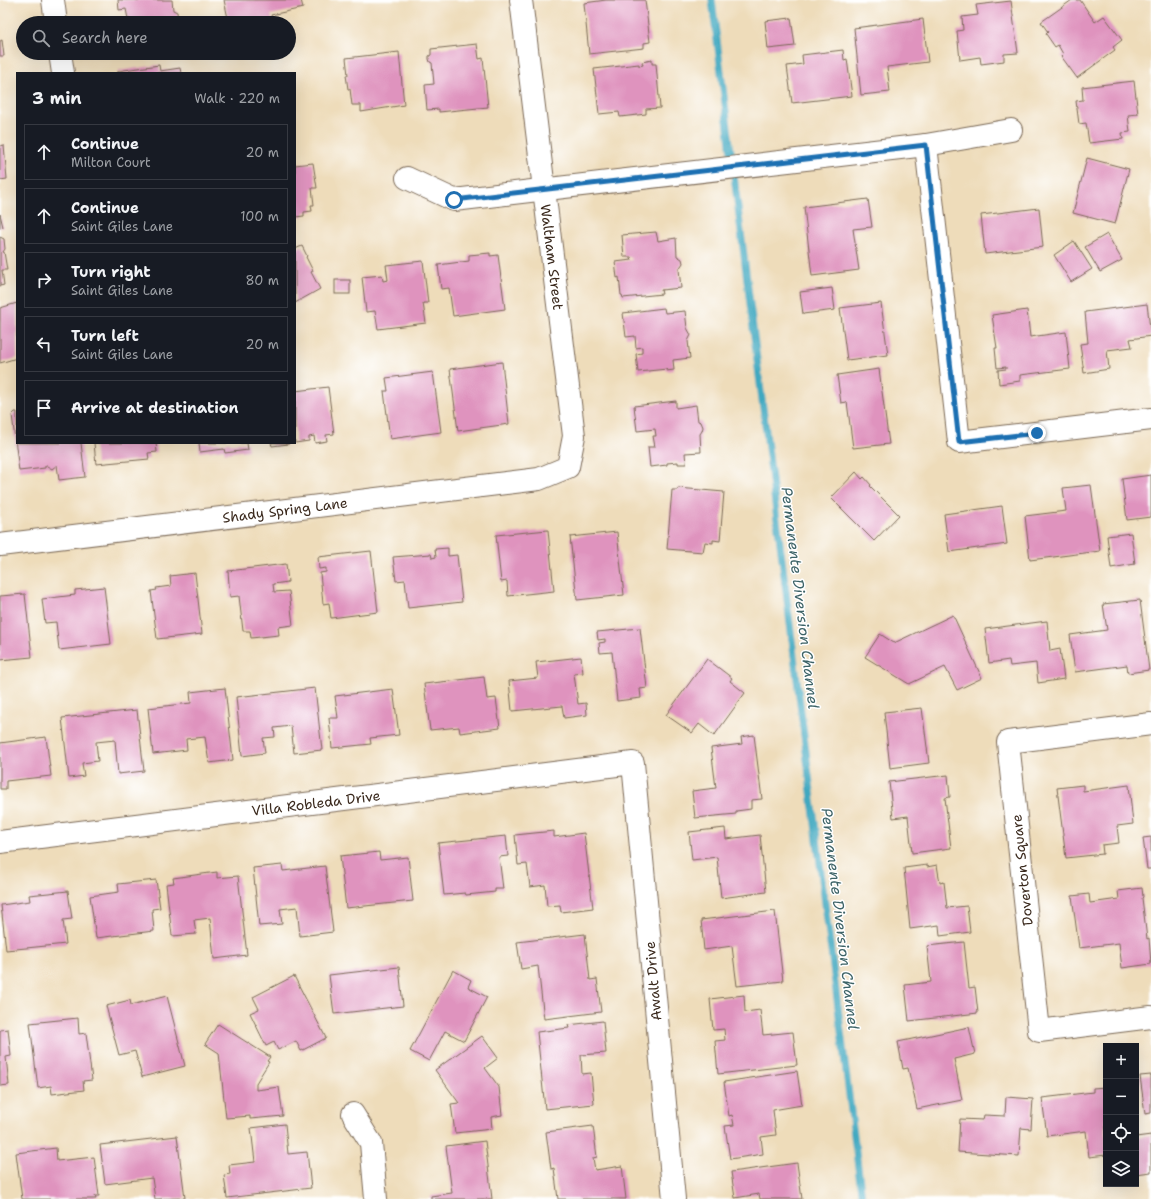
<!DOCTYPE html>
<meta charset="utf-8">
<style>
body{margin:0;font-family:"Shantell Sans",sans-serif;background:#242831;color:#f1f3f6}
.controls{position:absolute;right:12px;bottom:12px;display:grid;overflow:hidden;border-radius:0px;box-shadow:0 4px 16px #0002}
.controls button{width:36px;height:36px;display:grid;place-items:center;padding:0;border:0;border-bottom:1px solid #363941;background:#171b24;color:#f1f3f6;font:20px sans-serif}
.stop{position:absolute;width:12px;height:12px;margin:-9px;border:3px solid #1f6fb2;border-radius:50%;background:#fff}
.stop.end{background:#1f6fb2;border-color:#fff;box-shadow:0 1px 4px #0008}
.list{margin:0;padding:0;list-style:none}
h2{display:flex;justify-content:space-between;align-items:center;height:52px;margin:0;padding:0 16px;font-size:17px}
h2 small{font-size:13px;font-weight:400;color:#9ea1a6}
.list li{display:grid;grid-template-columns:26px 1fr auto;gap:12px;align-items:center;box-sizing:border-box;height:56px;margin:0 8px 8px;padding:0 8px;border:1px solid #363941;border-radius:0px}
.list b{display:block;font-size:15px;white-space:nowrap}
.list p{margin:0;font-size:13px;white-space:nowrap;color:#9ea1a6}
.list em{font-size:13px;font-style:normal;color:#9ea1a6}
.icon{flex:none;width:22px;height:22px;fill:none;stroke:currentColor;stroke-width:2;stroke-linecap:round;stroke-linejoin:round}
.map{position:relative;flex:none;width:1151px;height:1199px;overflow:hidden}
.search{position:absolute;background:#171b24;box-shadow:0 4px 16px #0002;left:16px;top:16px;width:280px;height:44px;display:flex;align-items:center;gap:10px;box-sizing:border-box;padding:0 14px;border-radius:22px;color:#9ea1a6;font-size:15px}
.panel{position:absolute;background:#171b24;box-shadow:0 4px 16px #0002;left:16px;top:72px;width:280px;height:372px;border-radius:0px}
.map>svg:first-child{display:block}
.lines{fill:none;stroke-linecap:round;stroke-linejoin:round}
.stream{stroke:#40a8c0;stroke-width:7}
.building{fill:#df93be}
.minor-casing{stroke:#7a6855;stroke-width:24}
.minor{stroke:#fff;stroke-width:22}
.route{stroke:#1f6fb2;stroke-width:5}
.labels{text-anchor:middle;stroke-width:3;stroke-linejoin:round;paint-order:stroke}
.street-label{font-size:14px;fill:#3b2a1e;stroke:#fff}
.water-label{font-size:15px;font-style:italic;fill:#3d6367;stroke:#fff}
</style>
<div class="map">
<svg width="1151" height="1199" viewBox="0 0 1151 1199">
<rect width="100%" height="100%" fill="#fff"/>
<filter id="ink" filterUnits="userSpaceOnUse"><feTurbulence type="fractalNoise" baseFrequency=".025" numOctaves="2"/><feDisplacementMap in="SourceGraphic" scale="8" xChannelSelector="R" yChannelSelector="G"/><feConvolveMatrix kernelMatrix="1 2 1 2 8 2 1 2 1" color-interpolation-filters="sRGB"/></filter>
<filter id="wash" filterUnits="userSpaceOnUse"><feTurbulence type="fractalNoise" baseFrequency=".012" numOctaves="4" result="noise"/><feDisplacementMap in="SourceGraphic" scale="16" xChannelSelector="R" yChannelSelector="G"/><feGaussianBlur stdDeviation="0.9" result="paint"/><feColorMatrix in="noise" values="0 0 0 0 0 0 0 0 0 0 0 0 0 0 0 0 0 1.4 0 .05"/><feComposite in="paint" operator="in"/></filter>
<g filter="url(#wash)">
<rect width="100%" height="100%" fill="#eedcba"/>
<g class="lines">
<path class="stream" d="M 712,0 L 862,1199"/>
</g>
<g id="blocks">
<g class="building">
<path d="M 118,0 L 172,0 L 173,10 L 177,12 L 178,21 L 177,23 L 131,23 L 130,19 L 128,19 L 126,9 L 119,10 Z"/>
<path d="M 224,0 L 301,0 L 303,8 L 271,15 L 273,22 L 271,23 L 245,23 L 245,21 L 229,23 Z"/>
<path d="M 606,0 L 645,0 L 650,42 L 644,43 L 644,48 L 589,54 L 584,3 Z"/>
<path d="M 1072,0 L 1080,0 L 1095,22 L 1104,16 L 1122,40 L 1113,47 L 1115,50 L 1077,78 L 1061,56 L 1063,54 L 1058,45 L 1055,47 L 1046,34 L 1048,32 L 1041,22 Z"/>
<path d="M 1011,1 L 1018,53 L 1004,54 L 1004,61 L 981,64 L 980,57 L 960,60 L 957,31 L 963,30 L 962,17 L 978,15 L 976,5 Z"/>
<path d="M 791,18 L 795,46 L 768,49 L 765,21 Z"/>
<path d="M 923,19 L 928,62 L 887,67 L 890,92 L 861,95 L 854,28 Z"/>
<path d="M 2,40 L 4,56 L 0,56 L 0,41 Z"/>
<path d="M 477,44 L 479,59 L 483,58 L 488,107 L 439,112 L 439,109 L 427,110 L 425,85 L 434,84 L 432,63 L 430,62 L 429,59 L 429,56 L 431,55 L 431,49 Z"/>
<path d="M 843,50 L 844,60 L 847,59 L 852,96 L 792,103 L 787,66 L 803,64 L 802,55 Z"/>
<path d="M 399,52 L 404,105 L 361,112 L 361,105 L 352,105 L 350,89 L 348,89 L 346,75 L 348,75 L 346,58 Z"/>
<path d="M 652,60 L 652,64 L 656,64 L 660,108 L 646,109 L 646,114 L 620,117 L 619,112 L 599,114 L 594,69 L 639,64 L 639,66 L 643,65 L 642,62 Z"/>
<path d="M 159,65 L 160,71 L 180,68 L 181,73 L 118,73 L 118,71 Z"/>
<path d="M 1134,81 L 1138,114 L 1128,115 L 1130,132 L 1122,133 L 1123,139 L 1089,143 L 1086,123 L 1079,124 L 1076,101 L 1083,100 L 1082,87 Z"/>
<path d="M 4,145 L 7,179 L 0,180 L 0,146 Z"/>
<path d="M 1087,158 L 1129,169 L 1115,224 L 1073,213 Z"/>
<path d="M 313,163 L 317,188 L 312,188 L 314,205 L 311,205 L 312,211 L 304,212 L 304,216 L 295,217 L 295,165 Z"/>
<path d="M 868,199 L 872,227 L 853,229 L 859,270 L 812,276 L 804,207 Z"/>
<path d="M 1039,208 L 1043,247 L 985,254 L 981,215 Z"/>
<path d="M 0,214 L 3,227 L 0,228 Z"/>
<path d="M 656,232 L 658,241 L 676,238 L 677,256 L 682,259 L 683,263 L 679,269 L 681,288 L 661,290 L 662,294 L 623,298 L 622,295 L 621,295 L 619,277 L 617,278 L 615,262 L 632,260 L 631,257 L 624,257 L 622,235 Z"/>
<path d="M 1107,234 L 1122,260 L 1100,272 L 1085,247 Z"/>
<path d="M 0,237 L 4,239 L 5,249 L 3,252 L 4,252 L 7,270 L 2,270 L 4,285 L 0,286 Z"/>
<path d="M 1074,241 L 1092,269 L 1071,282 L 1054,255 Z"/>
<path d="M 302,246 L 307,256 L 306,257 L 313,271 L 311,272 L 320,289 L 295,303 L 295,249 Z"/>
<path d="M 490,253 L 490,256 L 498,255 L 505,309 L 453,316 L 449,288 L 441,289 L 438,265 L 469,261 L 469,255 Z"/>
<path d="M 423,261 L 428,303 L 423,303 L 426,323 L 378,329 L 375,311 L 366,312 L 362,277 L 382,275 L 383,281 L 388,280 L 386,265 Z"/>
<rect x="335" y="280" width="15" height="14"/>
<path d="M 832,288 L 835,310 L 803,314 L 800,292 Z"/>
<path d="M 17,303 L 17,358 L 0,363 L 0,308 Z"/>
<path d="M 881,303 L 888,355 L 847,360 L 840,308 Z"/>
<path d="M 1147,304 L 1151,336 L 1130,339 L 1132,347 L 1107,350 L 1109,369 L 1084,373 L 1080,344 L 1088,343 L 1085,312 Z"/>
<path d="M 664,308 L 665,313 L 685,311 L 687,328 L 691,335 L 688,341 L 690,358 L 673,360 L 674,370 L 666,371 L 667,369 L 638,372 L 636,354 L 642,353 L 642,347 L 636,348 L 635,336 L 626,337 L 623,313 Z"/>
<path d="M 1027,310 L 1030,337 L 1066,332 L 1070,369 L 1020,375 L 1020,381 L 999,384 L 998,370 L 1006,369 L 1006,367 L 997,368 L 995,348 L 997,348 L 992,315 Z"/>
<path d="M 502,362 L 509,424 L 458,431 L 450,369 Z"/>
<path d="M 879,369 L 889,444 L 853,448 L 847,402 L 841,403 L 837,375 Z"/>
<path d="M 433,372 L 441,432 L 390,439 L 384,391 L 388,391 L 386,378 Z"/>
<path d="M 328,387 L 334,434 L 326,435 L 327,441 L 315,443 L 314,436 L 309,437 L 309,441 L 295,443 L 295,391 Z"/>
<path d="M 676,401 L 676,408 L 696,405 L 698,421 L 701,422 L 703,427 L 702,431 L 700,434 L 701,452 L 685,453 L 686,464 L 678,464 L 678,462 L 667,463 L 667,465 L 650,467 L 648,447 L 655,447 L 653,436 L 656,436 L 655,429 L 637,431 L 634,406 Z"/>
<path d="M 15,412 L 17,412 L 17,443 L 81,443 L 85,477 L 59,480 L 57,465 L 52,469 L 47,466 L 45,466 L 45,468 L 19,471 L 12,415 Z"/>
<path d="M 94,443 L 156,443 L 157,452 L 148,453 L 149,459 L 96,464 Z"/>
<path d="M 199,443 L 247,443 L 248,450 L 225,453 L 224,449 L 200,452 Z"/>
<path d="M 271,443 L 289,443 L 289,444 L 272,446 Z"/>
<path d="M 856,472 L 862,479 L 864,477 L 871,485 L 870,486 L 899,515 L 874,541 L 831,498 Z"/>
<path d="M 1151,475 L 1151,517 L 1127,520 L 1122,479 Z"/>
<path d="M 1091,485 L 1100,551 L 1030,560 L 1025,516 L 1066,511 L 1063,488 Z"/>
<path d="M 678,488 L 724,492 L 720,541 L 713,540 L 713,543 L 705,542 L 703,552 L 667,549 L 672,490 L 677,490 Z"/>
<path d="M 1002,506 L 1007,544 L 949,552 L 944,514 Z"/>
<path d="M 548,530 L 554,591 L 508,596 L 507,581 L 501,582 L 496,535 Z"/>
<path d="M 617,532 L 624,595 L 577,600 L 570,537 Z"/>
<path d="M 1131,533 L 1135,564 L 1111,568 L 1107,536 Z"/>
<path d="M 448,548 L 448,556 L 457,555 L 462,602 L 408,608 L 405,580 L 396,581 L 393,557 L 431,554 L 432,558 L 436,557 L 435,549 Z"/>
<path d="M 371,551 L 378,612 L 331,618 L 329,603 L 323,604 L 320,573 L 326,572 L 326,568 L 319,569 L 318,557 Z"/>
<path d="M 286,564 L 288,582 L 273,584 L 274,592 L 289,591 L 293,625 L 278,627 L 279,635 L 251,638 L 250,631 L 243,631 L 239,596 L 230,597 L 228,571 Z"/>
<path d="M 195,573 L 202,634 L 157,639 L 151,591 L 157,590 L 156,588 L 171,586 L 170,576 Z"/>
<path d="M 104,587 L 111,644 L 59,650 L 56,622 L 45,623 L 42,599 L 75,595 L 75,590 Z"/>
<path d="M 25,594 L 32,657 L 0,660 L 0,596 Z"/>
<path d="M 1140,600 L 1149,670 L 1128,673 L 1127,665 L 1075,672 L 1070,635 L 1107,630 L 1103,604 Z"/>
<path d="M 953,615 L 982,678 L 957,690 L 945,667 L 909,684 L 865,657 L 880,634 L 894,643 Z"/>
<path d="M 1047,621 L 1050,651 L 1060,649 L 1064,679 L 1038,683 L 1036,663 L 1010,666 L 1009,660 L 989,663 L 985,629 Z"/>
<path d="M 640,628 L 647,688 L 640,689 L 641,698 L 617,701 L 612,652 L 600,653 L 599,643 L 605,642 L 605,639 L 598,640 L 597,632 Z"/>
<path d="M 581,657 L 583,673 L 574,674 L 578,704 L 586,703 L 587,715 L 564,718 L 562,706 L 512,711 L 509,681 L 538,678 L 536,662 Z"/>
<path d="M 707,659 L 732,678 L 730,681 L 745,693 L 714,736 L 699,724 L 692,733 L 666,715 Z"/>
<path d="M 484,677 L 487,699 L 496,698 L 500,728 L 460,733 L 459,727 L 430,730 L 424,684 Z"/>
<path d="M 225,688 L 233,760 L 209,763 L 205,737 L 186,739 L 187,750 L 153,754 L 148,708 L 191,703 L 190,692 Z"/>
<path d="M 315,688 L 322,750 L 294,753 L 291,726 L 274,728 L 275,737 L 263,738 L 265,753 L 242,756 L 236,697 Z"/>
<path d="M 393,689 L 399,735 L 370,738 L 371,744 L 332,748 L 329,718 L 338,718 L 335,696 Z"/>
<path d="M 922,708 L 929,763 L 890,768 L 884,712 Z"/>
<path d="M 137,710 L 144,771 L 118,774 L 115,740 L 96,742 L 98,761 L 82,763 L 84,776 L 69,778 L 62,718 Z"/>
<path d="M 754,735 L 762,799 L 751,800 L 751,809 L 736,811 L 736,814 L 695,818 L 692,791 L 716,788 L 711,748 L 742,744 L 741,737 Z"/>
<path d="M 46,737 L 51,776 L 6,781 L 6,789 L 0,789 L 0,743 Z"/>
<path d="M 948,775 L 950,797 L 945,798 L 951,848 L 912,853 L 908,816 L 893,818 L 889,782 Z"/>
<path d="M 1083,785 L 1083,791 L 1129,785 L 1133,824 L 1117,826 L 1119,843 L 1102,845 L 1103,854 L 1066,858 L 1057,788 Z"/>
<path d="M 725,828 L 726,839 L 760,835 L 766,892 L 721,898 L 717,857 L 692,860 L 689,832 Z"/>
<path d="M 554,831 L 554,837 L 584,833 L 593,908 L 561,912 L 560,905 L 547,906 L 545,885 L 530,887 L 527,864 L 518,865 L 515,835 Z"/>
<path d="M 506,836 L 508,856 L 499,857 L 503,889 L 495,889 L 495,892 L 466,895 L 465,893 L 444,895 L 438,843 Z"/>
<path d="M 1151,837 L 1151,869 L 1147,869 L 1143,838 Z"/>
<path d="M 379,852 L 380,860 L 408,857 L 413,901 L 346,908 L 340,856 Z"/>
<path d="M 282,865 L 283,871 L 325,866 L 333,932 L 300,936 L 297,907 L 280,909 L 282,924 L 259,926 L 253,868 Z"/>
<path d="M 927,865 L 927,867 L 937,865 L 940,883 L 944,882 L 947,908 L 967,906 L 970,932 L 940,936 L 939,925 L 910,929 L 904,868 Z"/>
<path d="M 217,872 L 217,878 L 238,876 L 247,955 L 214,959 L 210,918 L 194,920 L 196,934 L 172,936 L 166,884 L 174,883 L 173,878 Z"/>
<path d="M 156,880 L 160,908 L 152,909 L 154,931 L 96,938 L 90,896 L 119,892 L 118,884 Z"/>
<path d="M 1142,888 L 1143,897 L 1142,898 L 1147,939 L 1149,938 L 1151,964 L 1122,968 L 1119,943 L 1079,948 L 1072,896 L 1089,894 L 1090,903 L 1119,899 L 1118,891 Z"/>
<path d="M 68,891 L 72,919 L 63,920 L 66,944 L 6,950 L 1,905 L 30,901 L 29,895 Z"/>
<path d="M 775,911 L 783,981 L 737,986 L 732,946 L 704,950 L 701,920 Z"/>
<path d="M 585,934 L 590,980 L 597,979 L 601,1012 L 544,1019 L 538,966 L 521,969 L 517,942 Z"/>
<path d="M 964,942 L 969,988 L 975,987 L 978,1013 L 909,1021 L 905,985 L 931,982 L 927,946 Z"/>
<path d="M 399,967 L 403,1006 L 334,1014 L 329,975 Z"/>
<path d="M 453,970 L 471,980 L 468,987 L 487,997 L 464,1041 L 445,1031 L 429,1061 L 410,1051 Z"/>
<path d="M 294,976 L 326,1038 L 301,1051 L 296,1041 L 278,1050 L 274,1042 L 266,1046 L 250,1013 L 259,1009 L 253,997 Z"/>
<path d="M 744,995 L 745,1012 L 760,1010 L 763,1035 L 793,1032 L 797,1065 L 718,1074 L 715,1041 L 725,1040 L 724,1029 L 713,1030 L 710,999 Z"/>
<path d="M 167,996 L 185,1066 L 142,1077 L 135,1051 L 119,1055 L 106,1006 L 130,1000 L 131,1005 Z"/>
<path d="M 78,1018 L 79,1034 L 86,1033 L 92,1080 L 83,1081 L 84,1090 L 52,1094 L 51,1086 L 38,1088 L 30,1023 Z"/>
<path d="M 603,1021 L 606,1053 L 581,1055 L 582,1074 L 591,1073 L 594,1104 L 545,1109 L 537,1032 L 569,1028 L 568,1025 Z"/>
<path d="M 218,1024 L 270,1057 L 267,1061 L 269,1062 L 256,1083 L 256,1090 L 279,1087 L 283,1116 L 250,1119 L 250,1116 L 226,1118 L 219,1053 L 205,1044 Z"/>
<path d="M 969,1027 L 975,1054 L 954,1059 L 962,1100 L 917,1109 L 908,1068 L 903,1069 L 898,1042 Z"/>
<path d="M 8,1029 L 11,1056 L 6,1057 L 9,1085 L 0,1086 L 0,1030 Z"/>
<path d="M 482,1036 L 498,1058 L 485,1068 L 499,1087 L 502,1115 L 491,1117 L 492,1129 L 455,1133 L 451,1104 L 459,1103 L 435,1070 Z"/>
<path d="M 797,1071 L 802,1105 L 773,1110 L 776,1135 L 761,1137 L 763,1154 L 730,1159 L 725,1126 L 734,1125 L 732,1115 L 729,1116 L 724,1082 Z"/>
<path d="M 1151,1075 L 1151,1113 L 1145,1114 L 1140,1076 Z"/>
<path d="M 1106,1087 L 1106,1155 L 1089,1157 L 1086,1131 L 1047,1136 L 1042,1098 L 1093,1092 L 1093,1088 Z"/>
<path d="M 1006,1097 L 1033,1099 L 1031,1129 L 1021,1128 L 1019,1156 L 958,1152 L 960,1119 L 983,1120 L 984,1115 L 1005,1116 Z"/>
<path d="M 285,1124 L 288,1154 L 307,1152 L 311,1188 L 227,1198 L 224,1175 L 230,1174 L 229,1165 L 255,1162 L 251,1128 Z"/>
<path d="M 593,1126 L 597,1157 L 593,1158 L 595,1170 L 622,1166 L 626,1199 L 558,1199 L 554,1168 L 551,1169 L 546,1132 Z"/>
<path d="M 1151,1135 L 1151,1172 L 1136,1174 L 1136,1137 Z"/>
<path d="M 177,1136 L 185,1198 L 155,1199 L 152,1178 L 105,1184 L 100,1145 Z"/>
<path d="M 485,1141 L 492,1199 L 431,1199 L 431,1196 L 452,1193 L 446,1146 Z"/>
<path d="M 56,1148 L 57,1161 L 94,1157 L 99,1196 L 95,1196 L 96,1199 L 22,1199 L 16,1153 Z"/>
<path d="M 797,1163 L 802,1199 L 760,1199 L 759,1194 L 735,1198 L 731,1172 Z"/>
</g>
</g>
</g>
<g filter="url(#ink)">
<use href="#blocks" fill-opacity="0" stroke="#7a6855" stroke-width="1"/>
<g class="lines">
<g class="minor-casing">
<g id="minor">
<path d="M 53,0 L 56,23"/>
<path d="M 60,53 L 63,73"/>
<path d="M 926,145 L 959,442 L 1151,419"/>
<path d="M 407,178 L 454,200 L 926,145 L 1011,130"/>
<path d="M 0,545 L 539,479 L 568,467 L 574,436 L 521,0"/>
<path d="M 1151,724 L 1008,742 L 1039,1031 L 1151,1017"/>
<path d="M 0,842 L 633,763 L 674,1199"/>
<path d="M 353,1114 L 371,1143 L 376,1199"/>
</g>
</g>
<use href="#minor" class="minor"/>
</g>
</g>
<g class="lines" filter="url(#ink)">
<path class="route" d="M 454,200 L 926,145 L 959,442 L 1037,433"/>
</g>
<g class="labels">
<g class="street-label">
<text transform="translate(552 257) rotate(83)" y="5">Waltham Street</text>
<text transform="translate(285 510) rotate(-7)" y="5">Shady Spring Lane</text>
<text transform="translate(316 803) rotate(-7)" y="5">Villa Robleda Drive</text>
<text transform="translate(1022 870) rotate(-96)" y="5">Doverton Square</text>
<text transform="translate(653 981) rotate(-95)" y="5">Awalt Drive</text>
</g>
<g class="water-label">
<text transform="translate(800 598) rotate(83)" y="5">Permanente Diversion Channel</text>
<text transform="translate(840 919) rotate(83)" y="5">Permanente Diversion Channel</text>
</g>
</g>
</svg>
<div class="controls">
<button>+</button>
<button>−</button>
<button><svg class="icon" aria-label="locate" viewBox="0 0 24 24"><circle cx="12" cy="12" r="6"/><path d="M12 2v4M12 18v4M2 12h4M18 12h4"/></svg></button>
<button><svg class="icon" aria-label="layers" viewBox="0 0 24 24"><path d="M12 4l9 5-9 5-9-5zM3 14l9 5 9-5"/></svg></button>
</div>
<div class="stop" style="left:454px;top:200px"></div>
<div class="stop end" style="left:1037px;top:433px"></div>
<div class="search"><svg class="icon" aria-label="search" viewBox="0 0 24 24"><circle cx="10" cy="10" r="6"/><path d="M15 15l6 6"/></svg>Search here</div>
<section class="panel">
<h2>3 min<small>Walk · 220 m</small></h2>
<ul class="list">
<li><svg class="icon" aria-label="ahead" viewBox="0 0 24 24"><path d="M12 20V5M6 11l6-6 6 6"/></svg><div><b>Continue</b><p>Milton Court</p></div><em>20 m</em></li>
<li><svg class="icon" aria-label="ahead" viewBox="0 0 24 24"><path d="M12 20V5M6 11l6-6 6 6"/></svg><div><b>Continue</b><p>Saint Giles Lane</p></div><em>100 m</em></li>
<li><svg class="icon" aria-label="right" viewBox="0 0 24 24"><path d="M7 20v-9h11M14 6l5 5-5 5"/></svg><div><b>Turn right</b><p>Saint Giles Lane</p></div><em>80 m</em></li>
<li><svg class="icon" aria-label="left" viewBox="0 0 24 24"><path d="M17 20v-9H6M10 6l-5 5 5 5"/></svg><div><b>Turn left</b><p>Saint Giles Lane</p></div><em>20 m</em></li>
<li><svg class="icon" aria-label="arrive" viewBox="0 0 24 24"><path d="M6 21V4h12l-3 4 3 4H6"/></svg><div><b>Arrive at destination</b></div></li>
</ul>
</section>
</div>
